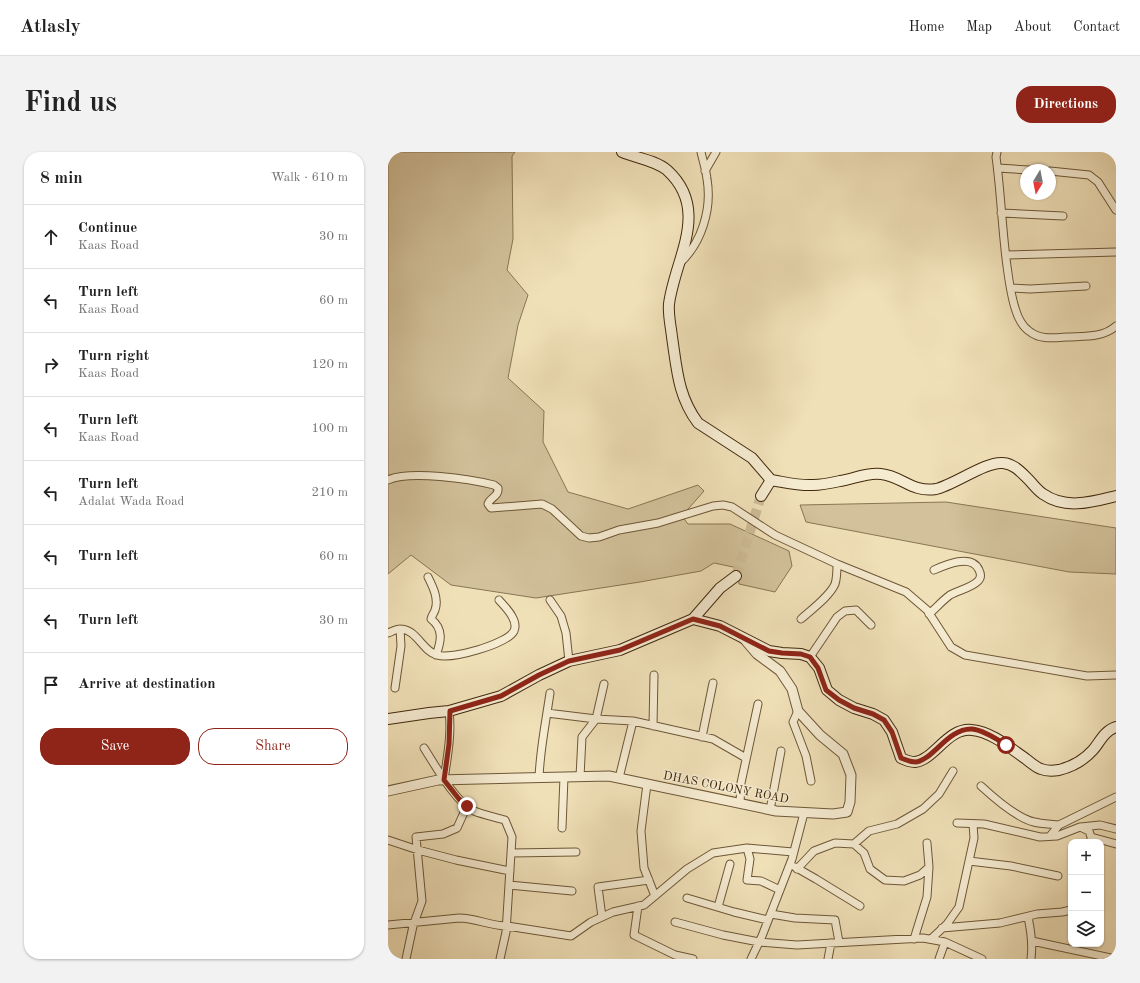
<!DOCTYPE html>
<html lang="en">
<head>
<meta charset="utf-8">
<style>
  body { margin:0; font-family:"Old Standard TT",serif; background:#f2f2f2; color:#222 }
  .controls { position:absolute; right:12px; bottom:12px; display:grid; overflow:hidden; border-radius:8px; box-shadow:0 1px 3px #0004 }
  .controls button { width:36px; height:36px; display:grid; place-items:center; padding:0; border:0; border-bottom:1px solid #e0e0e0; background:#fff; color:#222; font:20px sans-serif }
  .compass { position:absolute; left:632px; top:12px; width:36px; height:36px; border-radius:50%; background:#fff; box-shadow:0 1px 3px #0004; rotate:190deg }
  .stop { position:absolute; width:12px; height:12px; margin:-9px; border:3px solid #8f2418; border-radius:50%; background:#fff }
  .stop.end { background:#8f2418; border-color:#fff; box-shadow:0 1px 4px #0008 }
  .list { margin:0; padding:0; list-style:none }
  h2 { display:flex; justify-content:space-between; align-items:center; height:52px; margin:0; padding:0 16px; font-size:17px }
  h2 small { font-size:13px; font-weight:400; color:#767676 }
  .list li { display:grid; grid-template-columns:26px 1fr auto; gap:12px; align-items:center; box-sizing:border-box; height:64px; padding:0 16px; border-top:1px solid #e0e0e0 }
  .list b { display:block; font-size:15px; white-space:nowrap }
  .list p { margin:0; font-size:13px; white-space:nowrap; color:#767676 }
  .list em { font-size:13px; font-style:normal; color:#767676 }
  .actions { display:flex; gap:8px; padding:12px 16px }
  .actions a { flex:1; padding:9px 0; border:1px solid #8f2418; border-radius:16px; text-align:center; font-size:14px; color:#8f2418 }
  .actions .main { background:#8f2418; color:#fff }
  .icon { flex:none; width:22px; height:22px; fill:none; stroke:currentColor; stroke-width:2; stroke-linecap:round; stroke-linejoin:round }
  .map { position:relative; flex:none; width:728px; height:807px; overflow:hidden; border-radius:16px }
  header { display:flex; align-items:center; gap:24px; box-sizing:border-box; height:56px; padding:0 20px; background:#fff; border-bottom:1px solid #e0e0e0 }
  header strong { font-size:19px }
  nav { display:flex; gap:22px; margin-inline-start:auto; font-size:14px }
  .intro { display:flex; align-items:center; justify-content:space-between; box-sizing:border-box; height:96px; padding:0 24px }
  h1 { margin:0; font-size:28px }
  .button { padding:10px 18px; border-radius:16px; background:#8f2418; color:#fff; font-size:14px; font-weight:700 }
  main { display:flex; gap:24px; padding:0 24px }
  aside { flex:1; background:#fff; border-radius:16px; box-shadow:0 1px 3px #0004 }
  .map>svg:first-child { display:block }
</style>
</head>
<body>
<header>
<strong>Atlasly</strong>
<nav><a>Home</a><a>Map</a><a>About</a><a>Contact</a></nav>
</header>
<div class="intro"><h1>Find us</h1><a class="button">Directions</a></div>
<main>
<aside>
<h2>8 min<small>Walk · 610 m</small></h2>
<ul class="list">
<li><svg class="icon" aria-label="ahead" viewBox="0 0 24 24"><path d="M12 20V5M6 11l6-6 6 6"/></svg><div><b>Continue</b><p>Kaas Road</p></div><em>30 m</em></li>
<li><svg class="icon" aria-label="left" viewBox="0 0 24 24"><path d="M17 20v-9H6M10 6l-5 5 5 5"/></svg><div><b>Turn left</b><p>Kaas Road</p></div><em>60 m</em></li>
<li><svg class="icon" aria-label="right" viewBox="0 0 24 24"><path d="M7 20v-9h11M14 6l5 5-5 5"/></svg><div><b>Turn right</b><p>Kaas Road</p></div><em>120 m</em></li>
<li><svg class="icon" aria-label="left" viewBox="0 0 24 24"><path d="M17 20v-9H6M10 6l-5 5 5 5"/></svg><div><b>Turn left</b><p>Kaas Road</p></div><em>100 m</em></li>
<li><svg class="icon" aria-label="left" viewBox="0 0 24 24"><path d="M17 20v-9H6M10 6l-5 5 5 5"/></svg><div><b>Turn left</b><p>Adalat Wada Road</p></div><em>210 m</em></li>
<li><svg class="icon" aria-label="left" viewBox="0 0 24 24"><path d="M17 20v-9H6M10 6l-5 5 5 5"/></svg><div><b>Turn left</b></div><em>60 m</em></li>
<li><svg class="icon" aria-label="left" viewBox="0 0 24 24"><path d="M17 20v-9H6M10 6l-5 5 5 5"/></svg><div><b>Turn left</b></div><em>30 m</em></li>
<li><svg class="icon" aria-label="arrive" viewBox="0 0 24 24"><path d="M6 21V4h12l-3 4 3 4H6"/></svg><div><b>Arrive at destination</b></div></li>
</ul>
<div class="actions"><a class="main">Save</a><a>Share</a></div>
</aside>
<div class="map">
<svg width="728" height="807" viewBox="0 0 728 807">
  <rect width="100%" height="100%" fill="#f0e0b8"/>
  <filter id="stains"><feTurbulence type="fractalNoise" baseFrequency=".005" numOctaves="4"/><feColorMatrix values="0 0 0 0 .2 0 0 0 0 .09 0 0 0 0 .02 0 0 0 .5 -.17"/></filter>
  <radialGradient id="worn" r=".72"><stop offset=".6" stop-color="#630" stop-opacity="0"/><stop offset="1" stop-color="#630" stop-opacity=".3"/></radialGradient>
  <path fill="#d2c19b" stroke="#8a7554" d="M0,0H127L124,4L125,87L119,118L140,143L130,173L120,226L156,259L155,290L180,340L240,357L310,333L316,339L294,364L300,372H342L401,399L404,414L387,440L351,432L350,416L326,411L313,419L252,430L148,446L63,433L23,403L0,422Z
    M558,350L728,376V422L681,420L418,370L412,353Z"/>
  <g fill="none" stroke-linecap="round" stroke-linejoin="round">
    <path stroke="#cdbb96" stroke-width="10" stroke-dasharray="10 5" stroke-linecap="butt" d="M348,424L373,344"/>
    <g stroke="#6d5737" stroke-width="9">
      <path id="minor" d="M609,0L608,5C613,41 614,78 619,114C621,129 623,145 628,159C630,166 635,175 641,179C652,188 665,186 679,185C695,184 715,186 728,174
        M610,16L641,18
        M317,19L328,0
        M662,19L701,23L710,30L728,58
        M613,61L675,64
        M618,103L728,100
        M291,112C314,91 324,57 319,27C318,18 315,9 313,0
        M623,136L642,137L698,134
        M0,328C22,318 82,327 106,333L110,336C111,345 102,345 100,352L103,356L154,352L164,357L193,384L201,386L211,385L231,378L270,371L325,354L335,353L344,355L387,383L449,412L518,440L539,458L563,495L577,503L699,524L728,523
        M40,425C45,435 51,447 47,458C46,461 44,463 43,467C56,477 53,490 48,503
        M162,448L173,464L178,481L181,509
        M541,462C548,456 555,448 562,443C571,438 583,436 590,429C593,426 593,422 591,418C584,401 557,413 546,418
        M413,467C423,458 442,444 447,432C449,426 449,419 449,412
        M0,481C3,480 8,477 12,477C29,477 34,499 49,503C63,508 119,492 126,479C131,468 117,455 111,448
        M422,505L449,465L457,459L468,458L483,473
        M7,536L13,494L12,477
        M410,559L405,570L418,604L423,629
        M159,561L208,567L245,569
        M265,574L266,523
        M314,585L325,531
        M36,596C47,613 68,651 86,659C96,663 107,665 117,668L124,685L118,780L112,807
        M192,625L194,585L208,567L216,532
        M151,626C152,597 158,569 162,541
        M231,626L245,569L325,587L358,606
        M56,628C59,606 64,582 61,559
        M259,632L253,679L256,716L267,744
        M593,634C606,646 629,666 646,670C654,672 663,672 671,673
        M352,651L353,631L370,552
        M382,658L393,599
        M569,671L596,672L652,685L669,684L692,675L701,679L703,685
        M693,675L712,673L728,677
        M174,676L176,625
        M662,684L671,673L728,645
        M0,688L30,698L68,708L122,719
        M703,690V685L728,692
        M466,692L481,679L509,672L535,657L551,642L565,619
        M359,696L362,707L359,728L373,729L392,738
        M123,701L188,700
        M581,709L623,714L670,724
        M407,715L428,727L472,754
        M409,717L426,699L447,691L466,692L476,701L482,717L497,728L516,729L532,723L541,715L539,691
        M121,733L184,739
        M299,746L346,760L380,768
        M250,754L246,783L287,803L305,807
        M330,755L342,712
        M383,762L407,766L447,768L451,790
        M214,765L210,735L261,728
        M640,765C643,779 645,792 643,807
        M287,770L335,783L371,790L409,793L535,786L557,790L594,807
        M0,773L71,766C88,766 102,774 119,774L183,784L203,770L225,760L256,753L299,717L325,701L359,696L405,700
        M554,776L612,771L649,762L674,760L683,758
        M526,787L539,745L541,715
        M543,787L559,772L571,755L586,686L585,672
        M644,789L728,807
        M18,807L25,774L34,749L28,685L55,682L69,676L79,654
        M363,807L374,784L404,707L416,661
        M440,807L443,791
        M551,807L557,790"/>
    </g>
    <g stroke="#6d5737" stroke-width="11">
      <path id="tertiary" d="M0,639L50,628L221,624L388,659L445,662L459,660L462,650L463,623L455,602L432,583L410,559L404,537L392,519L369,502L357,488"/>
    </g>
    <g stroke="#41290c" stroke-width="12">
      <path id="secondary" d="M234,0C248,6 267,8 279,18C323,58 287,106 281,152C280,163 283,175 284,185C289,218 290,244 310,271L364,306L383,328C396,330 411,334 425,333C434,333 443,331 452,329C465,327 480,320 493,322C514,324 524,341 548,337C566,333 598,309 615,311C626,312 633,320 640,327C645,332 649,338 655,342C678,358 704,350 728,344
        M373,344L383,328
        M305,467L332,474L381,499L394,501L413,502L422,505L431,516L439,538L451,548L466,556L485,562L496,568L504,580L513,606C517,608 522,610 527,610C546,608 560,575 584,578C604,580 622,596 638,607C642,610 647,615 653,617C658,619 665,619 671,618C683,615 696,608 705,598C712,590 716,579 728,575
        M0,567L41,561L61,559L113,544L151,523L181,509L232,498L305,467L332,436L348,424"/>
    </g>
    <use href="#minor" stroke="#f5ebd1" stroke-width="7"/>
    <use href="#tertiary" stroke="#f5ebd1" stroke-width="9"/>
    <use href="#secondary" stroke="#f5ebd1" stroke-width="10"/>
  </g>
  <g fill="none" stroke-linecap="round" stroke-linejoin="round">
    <path stroke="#8f2418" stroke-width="5" d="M79,654L71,647L56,628L61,592L62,559L113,544L151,523L181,509L232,498L305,467L332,474L381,499L394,501L413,502L422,505L430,516L438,538L451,548L466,556L485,562L496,568L504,580L513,606C518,608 522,610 528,610C545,608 560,576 584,577C595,578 609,587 618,593"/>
  </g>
  <g text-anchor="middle" stroke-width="3" stroke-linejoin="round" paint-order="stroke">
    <g font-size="12" fill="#41290c" stroke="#f5ebd1">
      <text transform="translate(338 635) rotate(11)" y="4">DHAS COLONY ROAD</text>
    </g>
  </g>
  <rect width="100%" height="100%" filter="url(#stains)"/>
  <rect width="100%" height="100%" fill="url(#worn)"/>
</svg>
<div class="controls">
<button>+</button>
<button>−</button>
<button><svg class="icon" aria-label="layers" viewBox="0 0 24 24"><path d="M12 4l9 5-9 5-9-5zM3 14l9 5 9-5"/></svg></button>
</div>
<svg class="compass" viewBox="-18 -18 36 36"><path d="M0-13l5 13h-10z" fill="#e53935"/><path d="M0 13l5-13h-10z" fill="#767676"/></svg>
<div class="stop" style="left:618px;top:593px"></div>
<div class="stop end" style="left:79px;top:654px"></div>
</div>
</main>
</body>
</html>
